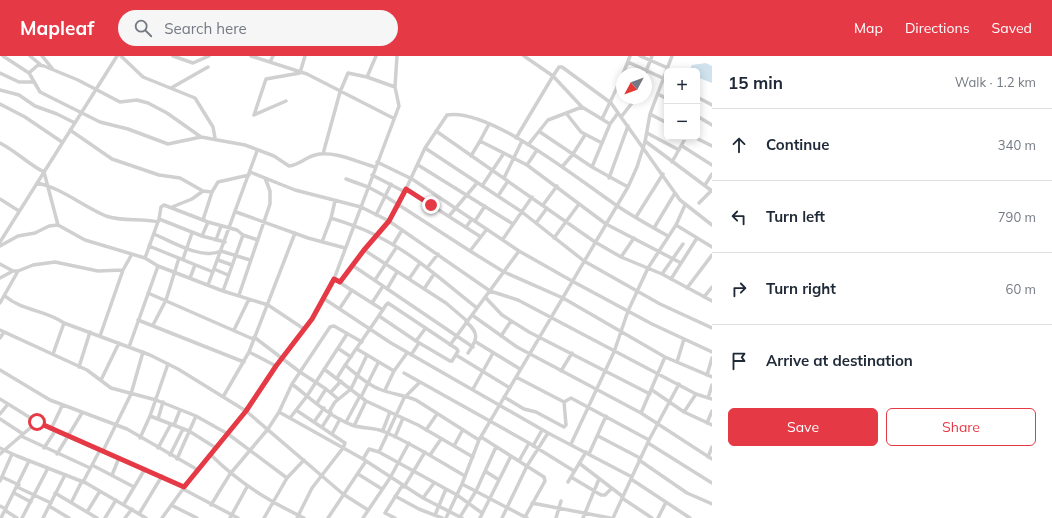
<!DOCTYPE html>
<html lang="en">
<head>
<meta charset="utf-8">
<style>
  body { margin:0; font-family:Mulish,sans-serif; background:#f6f6f7; color:#1f2937 }
  .controls { position:absolute; right:12px; top:12px; display:grid; overflow:hidden; border-radius:6px; box-shadow:0 2px 10px #0003 }
  .controls button { width:36px; height:36px; display:grid; place-items:center; padding:0; border:0; border-bottom:1px solid #e0e1e3; background:#fff; color:#1f2937; font:20px sans-serif }
  .compass { position:absolute; left:616px; top:12px; width:36px; height:36px; border-radius:50%; background:#fff; box-shadow:0 2px 10px #0003; rotate:229deg }
  .stop { position:absolute; width:12px; height:12px; margin:-9px; border:3px solid #e63946; border-radius:50%; background:#fff }
  .stop.end { background:#e63946; border-color:#fff; box-shadow:0 1px 4px #0008 }
  .list { margin:0; padding:0; list-style:none }
  h2 { display:flex; justify-content:space-between; align-items:center; height:52px; margin:0; padding:0 16px; font-size:17px }
  h2 small { font-size:13px; font-weight:400; color:#747a83 }
  .list li { display:grid; grid-template-columns:26px 1fr auto; gap:12px; align-items:center; box-sizing:border-box; height:72px; padding:0 16px; border-top:1px solid #e0e1e3 }
  .list b { display:block; font-size:15px; white-space:nowrap }
  .list em { font-size:13px; font-style:normal; color:#747a83 }
  .actions { display:flex; gap:8px; padding:12px 16px }
  .actions a { flex:1; padding:9px 0; border:1px solid #e63946; border-radius:6px; text-align:center; font-size:14px; color:#e63946 }
  .actions .main { background:#e63946; color:#fff }
  .icon { flex:none; width:22px; height:22px; fill:none; stroke:currentColor; stroke-width:2; stroke-linecap:round; stroke-linejoin:round }
  .map { position:relative; flex:none; width:712px; height:462px; overflow:hidden }
  header { display:flex; align-items:center; gap:24px; box-sizing:border-box; height:56px; padding:0 20px; background:#e63946; color:#fff }
  header strong { font-size:19px }
  nav { display:flex; gap:22px; margin-inline-start:auto; font-size:14px }
  .search { width:280px; height:36px; background:#f6f6f7; display:flex; align-items:center; gap:10px; box-sizing:border-box; padding:0 14px; border-radius:22px; color:#747a83; font-size:15px }
  main { display:flex }
  aside { flex:1; background:#fff }
  .map>svg:first-child { display:block }
</style>
</head>
<body>
<header>
<strong>Mapleaf</strong>
<div class="search"><svg class="icon" aria-label="search" viewBox="0 0 24 24"><circle cx="10" cy="10" r="6"/><path d="M15 15l6 6"/></svg>Search here</div>
<nav><a>Map</a><a>Directions</a><a>Saved</a></nav>
</header>
<main>
<div class="map">
<svg width="712" height="462" viewBox="0 0 712 462">
  <rect width="100%" height="100%" fill="#fff"/>
  <path fill="#cfe2ee" d="M706,7L712,10V27L697,21V15H689L692,9Z"/>
  <g fill="none" stroke-linecap="round" stroke-linejoin="round">
    <path stroke="#d0d0d0" stroke-width="3.5" d="M3,0L29,17L40,36L100,66L128,73L168,88L201,81
      M30,0L41,9
      M42,0L52,12
      M121,0L143,21L195,42L213,71L215,82
      M173,0L193,7L209,0
      M251,0L307,18L393,62
      M524,0L553,20L582,51L610,68
      M640,0L668,12
      M270,6L273,0
      M628,6L667,24
      M0,17L19,26H34
      M29,17L38,9L44,10L78,24L120,46L137,44L148,47L167,57L201,81L245,89L274,100L289,110C299,109 306,101 315,99C333,94 357,106 375,111
      M623,18L630,0
      M645,18L652,0
      M367,21L376,0
      M171,32L208,11
      M0,34L19,39L35,50L57,58L75,67
      M658,38L667,43
      M697,41L712,49
      M0,48L25,61L62,86
      M566,57L581,76L602,87
      M650,58L667,67
      M254,59L266,23L300,17L305,0
      M254,59L286,45
      M697,60L712,69
      M621,61L636,42
      M602,63L622,21
      M70,74L112,103L159,119L180,122L203,135
      M436,75L595,186L621,201L662,218L712,245
      M540,76L592,111L628,131
      M647,77L679,94
      M694,81L712,90
      M516,82L553,20L559,11H562L611,47L680,144L712,169
      M480,85L489,68
      M645,85L712,135
      M645,86L650,58L672,0
      M0,87C16,95 28,108 44,116L58,169
      M528,89L548,64L582,51
      M682,90L712,109
      M425,92L522,156L584,205L660,248L712,272
      M323,98L340,36L348,17L367,21L395,31
      M471,100L480,85L527,109L606,168L681,207
      M377,106L412,123L519,195L572,225L652,268L712,296
      M672,106L686,81
      M418,109L513,168
      M527,109L537,94
      M562,111L573,98L585,79
      M592,111L610,68L618,57
      M250,116L295,134L361,151L389,165L490,235L518,244L696,338L712,343
      M372,119L405,136
      M504,122L522,85
      M609,122L628,70
      M346,123L368,131L385,140L470,195L504,216L563,242L665,301L712,321
      M37,127C62,132 82,150 106,160C123,166 140,162 158,166
      M705,129L712,118
      M482,130L504,97
      M406,133L481,181
      M498,140L508,125
      M0,143L19,155
      M699,147L712,134
      M543,149L557,130
      M172,151L192,143L203,135L212,136
      M236,156L308,182L345,192
      M376,159L391,128
      M449,160L477,127
      M636,161L663,118
      M331,162L335,145
      M159,163L202,180L225,186
      M203,164L212,136L218,126L249,119
      M475,165L485,150
      M536,167L547,152
      M676,169L712,191
      M466,171L472,163
      M654,172L675,137
      M154,178C173,186 201,204 221,195L250,204
      M202,180L208,166
      M554,182L579,148
      M503,183L532,141
      M216,184L221,170
      M0,186L117,0
      M322,186L331,162C346,167 363,172 377,180C414,198 445,227 477,252
      M393,189L402,174
      M0,190L18,180L35,177L49,170L58,169L85,184L145,202L158,210L223,235L268,249L304,273
      M149,190L213,216
      M364,194L446,247L467,265
      M470,195L487,173
      M621,201L634,182
      M145,202L159,163L161,151L164,149L208,166L237,174L243,179L258,184
      M183,203L192,177
      M218,204L232,209
      M0,208L13,215
      M352,209L473,291
      M427,212L438,198
      M214,213L228,219
      M662,218L683,188
      M0,222L13,215H18L33,209L55,206L98,215L123,214
      M190,222L195,209
      M334,223L383,254
      M409,223L420,207
      M671,223L697,182
      M375,224L396,192
      M340,226L364,194L389,165L399,148L425,92L447,59C489,51 579,124 616,149C632,160 650,170 668,180
      M208,229L257,95
      M687,232L712,199
      M387,233L397,216
      M424,233L434,218
      M223,235L243,179
      M148,237L253,283
      M239,239L270,148V135L265,122
      M5,240C22,255 46,254 64,267L150,299L178,313L246,355L343,438L368,454
      M485,241L502,259L529,276L650,338
      M704,241L712,231
      M323,242L391,287L548,377L632,421
      M0,247L18,215
      M372,247L383,230
      M340,252L352,234
      M472,259L517,291L641,357L712,403
      M138,264L244,306
      M466,266C480,277 477,284 468,297
      M153,269L166,244L179,202
      M0,274L87,314L111,332L156,344L196,360L228,378L287,422
      M234,274L249,243
      M100,280L123,214L132,198
      M501,280L511,265
      M254,281L300,316L326,333L338,343
      M0,282L4,276
      M416,285L425,273
      M476,286L520,313
      M450,289L519,195
      M129,291L158,210
      M339,293L351,301
      M357,293L394,315L407,297
      M249,296L295,177
      M53,298L64,267
      M411,299L419,287
      M456,299L510,332
      M677,306L684,283
      M345,309C356,318 366,328 379,333C391,338 404,339 416,344L479,384
      M79,311L90,276
      M324,313L366,345L418,369L473,401
      M0,314L50,344L127,373L198,414
      M561,315L572,297
      M404,317L529,387
      M707,319L712,302
      M516,321L564,346
      M337,322C352,297 370,274 386,249L388,247L457,293L458,295L452,305H450L416,285L379,260
      M101,324L119,287
      M292,328C310,342 330,361 352,369C363,373 375,371 385,376C413,388 439,405 465,420
      M473,333L493,297
      M385,334L394,315
      M652,334L684,356L712,369
      M331,336L341,325
      M223,341L249,296L276,310
      M361,341L378,307
      M504,341L524,353L536,356L564,371L566,369L564,346
      M708,342L712,329
      M0,343L37,366L55,375L184,431
      M564,346L571,342L649,384
      M317,347L326,333
      M296,354L345,387L343,392L312,432L297,462
      M279,356L363,403L423,442L462,462
      M329,356L335,346L351,333L367,299
      M684,356L696,338
      M641,357L665,301
      M0,358L8,348
      M150,360L189,375L216,392
      M290,362L307,340L347,278
      M0,363L23,378
      M158,363L163,346
      M314,366L324,352
      M346,366L360,340
      M707,367L712,355
      M174,369L180,354
      M354,370L366,345
      M322,371L331,357
      M51,373L62,350
      M383,374L390,356
      M426,374L437,358
      M332,378L340,363
      M21,380L90,412
      M598,380L640,402
      M395,381L403,362
      M481,381L544,421L545,425L525,461
      M140,382L150,360L168,308
      M648,387L712,427
      M571,388L614,296L628,255L648,212L676,169L685,149
      M454,390L462,375
      M533,390L542,374
      M0,392L17,400L86,427L146,462
      M44,392L55,375
      M158,392L171,368
      M103,395L131,338L143,296
      M379,396L404,342L420,326
      M0,398L37,366
      M57,398L82,357
      M589,398L606,360
      M170,399L183,373
      M211,399C239,427 269,445 304,462
      M430,399L441,383
      M708,401L712,391
      M177,403L196,360
      M363,403L369,393L379,396L457,439L482,457
      M639,404L687,437L712,448
      M519,405L529,387L574,415
      M579,407L622,440
      M92,409L134,431
      M485,415L499,424
      M358,418L382,433
      M112,419L119,402
      M2,421L19,429
      M571,421L601,439H605L612,432
      M631,423L690,462
      M0,425L12,398
      M83,426L100,394
      M568,426L586,396
      M462,428L527,462
      M17,431L51,447
      M404,431L425,396
      M183,433L238,462
      M14,437L31,446
      M55,437L97,462
      M395,440L419,453L442,462
      M423,442L434,427
      M622,442L652,462
      M72,445L82,425
      M532,447L610,462
      M124,448L145,413
      M171,449L197,462
      M211,449L230,418L268,373L279,356L292,328L330,271L334,270L362,286
      M0,450L6,453
      M49,450L69,462
      M6,455L17,462
      M87,456L100,435
      M139,458L162,420
      M435,459L446,433
      M460,461L476,435L496,391
      M1,462L29,405
      M22,462L48,412
      M43,462L65,419
      M105,462L116,444
      M125,462L132,453
      M162,462L183,433L246,355L276,310L312,263L334,223L399,50L395,31L397,0
      M230,462L247,431
      M264,462L287,422L304,404
      M328,462L366,405
      M363,462L390,422L409,387
      M395,462L385,457L402,430
      M446,462L462,428L479,384L628,131L637,111L643,92
      M480,462L511,400
      M502,462L527,410L548,377
      M556,462L561,445
      M583,462L599,423
      M613,462L649,384L679,328
      M658,462L666,446"/>
    <path stroke="#d0d0d0" stroke-width="3.5" d="M643,92L645,86"/>
  </g>
  <g fill="none" stroke-linecap="round" stroke-linejoin="round">
    <path stroke="#e63946" stroke-width="5" d="M37,366L184,431L246,355L276,310L312,263L334,223L340,226L364,194L389,165L406,133L431,149"/>
  </g>
</svg>
<div class="controls">
<button>+</button>
<button>−</button>
</div>
<svg class="compass" viewBox="-18 -18 36 36"><path d="M0-13l5 13h-10z" fill="#e53935"/><path d="M0 13l5-13h-10z" fill="#747a83"/></svg>
<div class="stop" style="left:37px;top:366px"></div>
<div class="stop end" style="left:431px;top:149px"></div>
</div>
<aside>
<h2>15 min<small>Walk · 1.2 km</small></h2>
<ul class="list">
<li><svg class="icon" aria-label="ahead" viewBox="0 0 24 24"><path d="M12 20V5M6 11l6-6 6 6"/></svg><div><b>Continue</b></div><em>340 m</em></li>
<li><svg class="icon" aria-label="left" viewBox="0 0 24 24"><path d="M17 20v-9H6M10 6l-5 5 5 5"/></svg><div><b>Turn left</b></div><em>790 m</em></li>
<li><svg class="icon" aria-label="right" viewBox="0 0 24 24"><path d="M7 20v-9h11M14 6l5 5-5 5"/></svg><div><b>Turn right</b></div><em>60 m</em></li>
<li><svg class="icon" aria-label="arrive" viewBox="0 0 24 24"><path d="M6 21V4h12l-3 4 3 4H6"/></svg><div><b>Arrive at destination</b></div></li>
</ul>
<div class="actions"><a class="main">Save</a><a>Share</a></div>
</aside>
</main>
</body>
</html>
